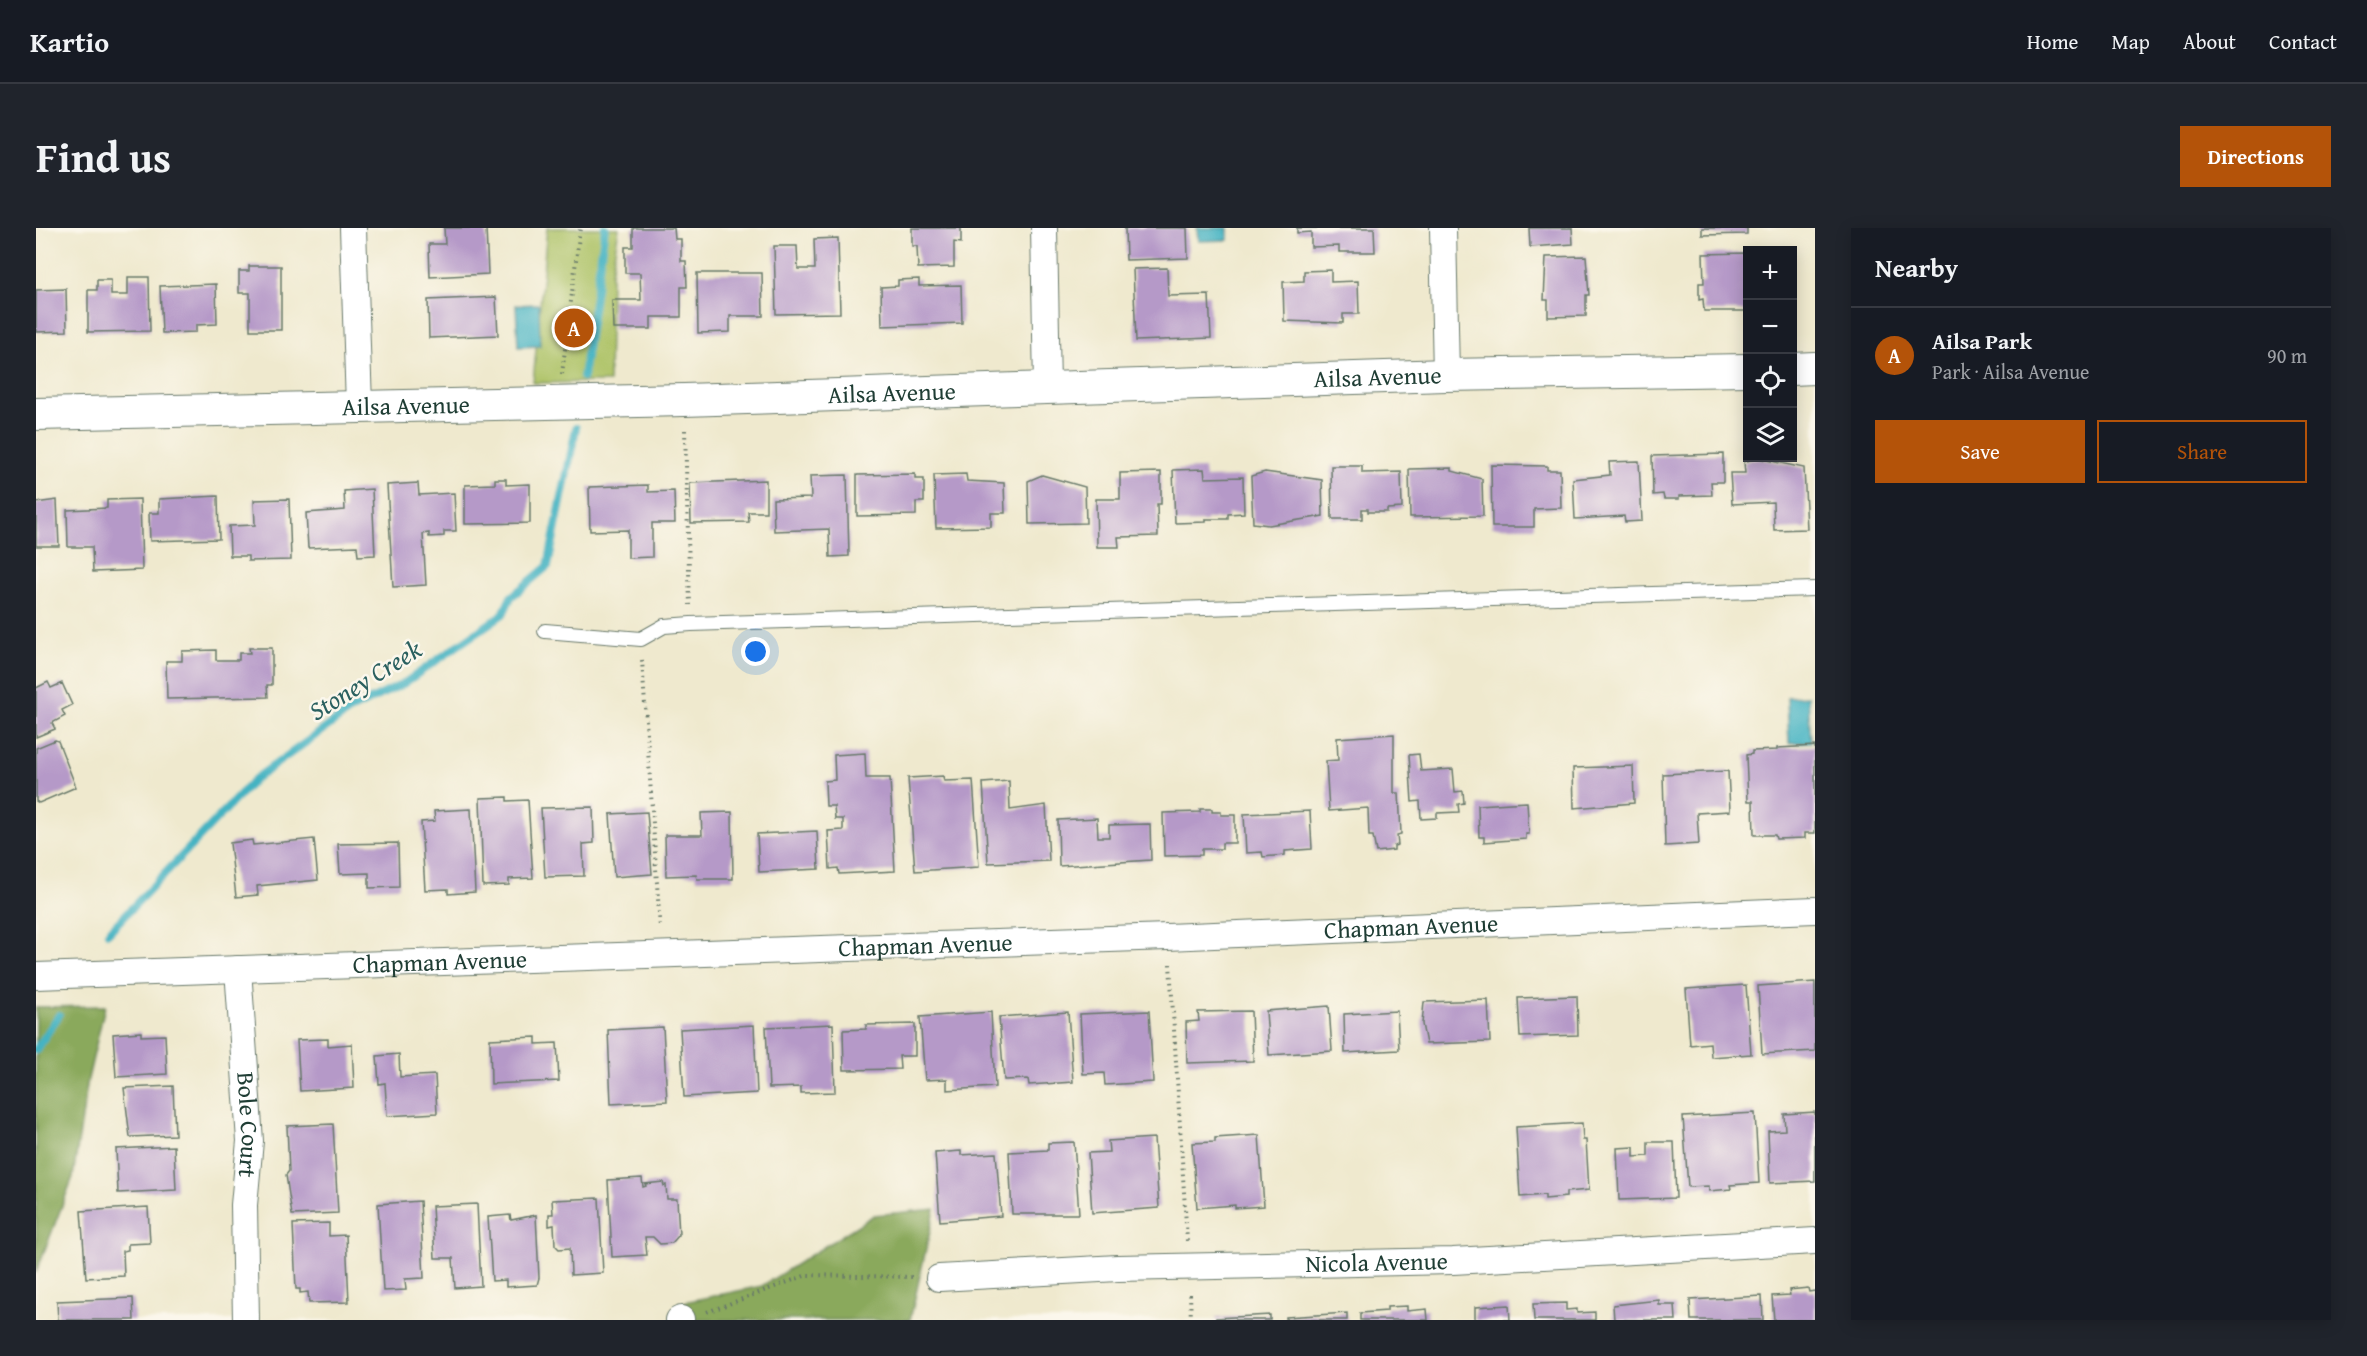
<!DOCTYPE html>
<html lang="en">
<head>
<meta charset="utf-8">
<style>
  body { margin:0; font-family:"Gentium Book Plus",serif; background:#20242c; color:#f1f3f6 }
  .controls { position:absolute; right:18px; top:18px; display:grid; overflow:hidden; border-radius:0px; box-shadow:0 3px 15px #0003 }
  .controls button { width:54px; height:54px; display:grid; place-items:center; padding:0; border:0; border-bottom:2px solid #363941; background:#171b24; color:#f1f3f6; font:30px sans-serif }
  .you { position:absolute; left:720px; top:424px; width:21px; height:21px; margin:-15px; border:4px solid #fff; border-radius:50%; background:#1a73e8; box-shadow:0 0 0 9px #1a73e833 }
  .badge { display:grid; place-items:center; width:39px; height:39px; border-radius:50%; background:#b45309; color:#fff; font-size:20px; font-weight:700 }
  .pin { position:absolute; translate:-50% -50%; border:3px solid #fff; box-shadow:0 2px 6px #0006 }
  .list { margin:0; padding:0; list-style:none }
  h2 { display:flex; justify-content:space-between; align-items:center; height:78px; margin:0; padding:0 24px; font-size:26px }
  h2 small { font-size:20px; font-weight:400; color:#9ea1a6 }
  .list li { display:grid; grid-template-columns:39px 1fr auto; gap:18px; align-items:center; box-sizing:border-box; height:96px; padding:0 24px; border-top:2px solid #363941 }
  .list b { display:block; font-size:22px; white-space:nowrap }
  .list p { margin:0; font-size:20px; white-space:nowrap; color:#9ea1a6 }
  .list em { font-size:20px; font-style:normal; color:#9ea1a6 }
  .actions { display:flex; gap:12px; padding:18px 24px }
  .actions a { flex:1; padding:14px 0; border:2px solid #b45309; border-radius:0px; text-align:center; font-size:21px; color:#b45309 }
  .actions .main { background:#b45309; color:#fff }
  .icon { flex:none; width:33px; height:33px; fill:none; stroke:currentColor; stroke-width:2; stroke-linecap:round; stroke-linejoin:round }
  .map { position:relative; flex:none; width:1779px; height:1092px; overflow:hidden; border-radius:0px }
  header { display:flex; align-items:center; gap:36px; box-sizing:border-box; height:84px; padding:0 30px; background:#171b24; border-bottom:2px solid #363941 }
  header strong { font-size:28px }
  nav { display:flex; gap:33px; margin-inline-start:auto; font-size:21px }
  .intro { display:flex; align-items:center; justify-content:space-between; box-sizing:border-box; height:144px; padding:0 36px }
  h1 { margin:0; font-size:42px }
  .button { padding:15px 27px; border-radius:0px; background:#b45309; color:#fff; font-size:21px; font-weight:700 }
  main { display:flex; gap:36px; padding:0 36px }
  aside { flex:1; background:#171b24; border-radius:0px; box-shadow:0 3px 15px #0003 }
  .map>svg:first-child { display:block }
</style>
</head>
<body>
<header>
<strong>Kartio</strong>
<nav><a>Home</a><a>Map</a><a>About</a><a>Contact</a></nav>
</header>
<div class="intro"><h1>Find us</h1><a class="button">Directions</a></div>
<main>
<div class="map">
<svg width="1779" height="1092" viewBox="0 0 1779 1092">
  <rect width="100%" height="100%" fill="#fbf7ec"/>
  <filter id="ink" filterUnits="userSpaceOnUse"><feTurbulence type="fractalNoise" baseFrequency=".0167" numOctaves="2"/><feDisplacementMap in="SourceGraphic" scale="12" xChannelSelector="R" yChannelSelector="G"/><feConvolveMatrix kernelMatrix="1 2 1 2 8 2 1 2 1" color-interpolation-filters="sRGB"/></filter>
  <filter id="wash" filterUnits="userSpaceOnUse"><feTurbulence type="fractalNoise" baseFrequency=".008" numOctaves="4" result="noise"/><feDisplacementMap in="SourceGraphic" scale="24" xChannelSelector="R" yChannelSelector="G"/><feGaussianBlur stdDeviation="1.35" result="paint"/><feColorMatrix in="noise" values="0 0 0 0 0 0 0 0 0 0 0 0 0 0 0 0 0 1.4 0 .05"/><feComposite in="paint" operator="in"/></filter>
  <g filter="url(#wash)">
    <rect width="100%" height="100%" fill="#efe9ce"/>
    <path fill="#aec368" stroke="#66804e" stroke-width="1.5" d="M511,0H583L575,45L573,154L497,155Z"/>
    <path fill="#8aa95c" stroke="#547348" stroke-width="1.5" d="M69,778L52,851L37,949L0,1045V779Z
      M899,981L874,1092H649L648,1074L726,1058L838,987Z"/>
    <path fill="#45b3c2" stroke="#32787b" stroke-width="1.5" d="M1161,0H1192V12L1162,13Z
      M503,76L504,118L482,119L480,77Z
      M1772,468L1775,514L1753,515L1751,469Z"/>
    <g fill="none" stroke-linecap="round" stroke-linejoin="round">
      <path stroke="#45b3c2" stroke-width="8" d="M547,149L569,0
        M72,705L219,551L316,481L367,456L467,386L475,369L512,338L540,200
        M0,822L23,787"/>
    </g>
    <g id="blocks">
      <path fill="#b599c8" d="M408,0H450L452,46L394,49L393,16H409Z
        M597,0H638L639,11H645V33H650L651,59H645V89H615V101H577L576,72H605L604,45H589V19H597Z
        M876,0H925V15L918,14V39L882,40L881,18H876Z
        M1089,0H1151L1152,30L1090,32Z
        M1261,0H1338L1339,24H1303V18L1275,19V4L1261,5Z
        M1493,0H1536L1537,16L1494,19Z
        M1666,0H1711V6L1666,7Z
        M802,10L804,85L740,86L738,18H761L762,41H779L778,11Z
        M1710,25L1712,83H1668L1667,71L1663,72V55H1668L1667,26Z
        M1550,28L1553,67H1550V88L1512,89V72H1508L1510,29Z
        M213,38H245V102H214V65H203V43H213Z
        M1131,40L1132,68L1173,67L1175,110L1100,113L1097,41Z
        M1295,42V54L1322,53L1323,86H1307V95L1248,93L1247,54L1268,53V43Z
        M661,45H726L727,88H694V104L662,105Z
        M92,49H113L114,103L52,104V62H61V52H75V67H92Z
        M883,51V58L925,57L926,95L846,98L845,59L862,58V52Z
        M180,56L181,96L160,97V104L126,105L124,58Z
        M30,61L31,103L0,104V62Z
        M460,69L462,107L393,110L392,72Z
        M1687,226V254H1675L1676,267L1643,268V271H1628L1627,266L1617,267L1616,228Z
        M1721,230L1768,240L1771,301L1738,302L1737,274L1696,276L1694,245H1709L1708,234Z
        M1603,233L1606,293L1589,294L1588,288L1539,291L1537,251L1574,247L1573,234Z
        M1455,237L1511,238V242H1524L1525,280L1498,281V299H1456Z
        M1295,238H1326V245L1365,244L1366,280L1351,281V284H1332V281H1326V291H1296Z
        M1416,240V243L1446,251L1447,288L1374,289L1373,241Z
        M1168,241L1169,250L1207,249L1208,285L1192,286V291H1170V294L1139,295L1137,242Z
        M1125,244V276H1121L1122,308L1082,309L1083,319H1061L1060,271H1084V245Z
        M1229,244L1286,252L1287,288L1233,297L1217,295L1215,248Z
        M879,246V251H888V274H880V287L821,288V247Z
        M930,246L931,253L968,255L969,285H955V299L900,300L898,247Z
        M811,247L813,328L794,329L793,301L738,303L737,271L775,270L774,248Z
        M1006,247L1049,259L1050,295L993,296L992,253Z
        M459,251H470V257L494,256V295L429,296V257L459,256Z
        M730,252V284H712L713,294L655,295L654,255Z
        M382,255L383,267L418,265L420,303H408V308L393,309V305L387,306L390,357L357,359L351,257Z
        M612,257V264L638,263L639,295H616V329L592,330V302L554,303L553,259Z
        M336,261L339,327L322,328L321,318L272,320L270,285L309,282L308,263Z
        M182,268L183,311L114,313L113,285H123V271Z
        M104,271L106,342L57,344L56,319H32L31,282L71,280V272Z
        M253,271L255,332L212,333V328H194L193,298L219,297L218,272Z
        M21,272L23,318H0V275Z
        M213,420H236V457H231L232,469L131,471L130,433H146V423L180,422V432H203V425H214Z
        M12,454L15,460L26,455L36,477L26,482L29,488L16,495L19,501L0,509V460Z
        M1358,506V565H1363L1365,606L1361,607L1362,617L1358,618V622L1340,624L1337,608H1333L1332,580L1293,583L1290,533L1302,532L1301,510Z
        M19,512L22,513L40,559L3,575L0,573V520Z
        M1779,518V605H1769V610L1740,611L1739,607H1718L1717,573H1712L1710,527L1716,526V523L1741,522V520Z
        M829,525L830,550H854L859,643L803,646L802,640L794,641L792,603L807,602V591H799L798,578H790L789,553L799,552L798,527Z
        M1383,526L1385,543L1417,541L1419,564L1427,563L1428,575L1422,576L1423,584L1401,585V590L1385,591L1384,573L1376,574L1373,527Z
        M1597,538L1598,575L1538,580L1537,540Z
        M1692,543L1694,583L1661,585L1663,616L1629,618L1627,546Z
        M907,548L908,553L937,552L943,639L879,643L872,550Z
        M973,553L974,582L1010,577L1013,633L952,635L947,555Z
        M471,569V573L492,572L497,650L473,651V657L447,658L444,570Z
        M1491,574L1493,606H1490V611L1448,614V609H1443L1442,577Z
        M557,579L558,615L547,616L548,648L509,649L505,580Z
        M435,581L439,664L412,666V661L389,662L385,594L399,593L398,583Z
        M1164,581H1176V584H1185V587H1199V615H1186V621H1166V627L1128,628L1127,585L1164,584Z
        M1274,583L1276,621L1249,623V627L1227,629L1226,624L1210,625L1208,586Z
        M611,584L616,646L578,649L574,586Z
        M696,584L697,651H661L660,647L630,648L629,607H666L665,585Z
        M1061,590L1062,609H1073V597L1114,596L1115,632L1023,638L1022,592Z
        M781,603L783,641L723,644L721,606Z
        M278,611L282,652L221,658L222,667L200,669L194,615L216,612L217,617Z
        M362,615L363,659L333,660V645L304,646L302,616Z
        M1779,754V823L1726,826L1722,758Z
        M1710,757L1715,826L1675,829L1674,815L1654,817L1650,761Z
        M1541,768L1542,807L1484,809L1482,770Z
        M1452,772L1454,814L1390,816L1386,796L1388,774Z
        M1293,778L1296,823L1233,827L1230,783Z
        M1113,783L1117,854L1069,857L1068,845L1047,846L1044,786Z
        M1215,783L1217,833L1151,835L1150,794L1163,793L1162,784Z
        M1361,783L1363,822L1309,825L1308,786Z
        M955,784L959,859L911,862V851L889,852L884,789Z
        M1032,784L1037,854L993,857L992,851L968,852L963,789Z
        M797,796L799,864L765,865V859L733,860L730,799Z
        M879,796V828H863L864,841L808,842L807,802L830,801V797Z
        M718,797L721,865L648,869L644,801Z
        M627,799L631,873L575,876L572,802Z
        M105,804V808L129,807L131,846L80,849L77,806Z
        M500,809V816L521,815L523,853L455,856L454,811Z
        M292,811V818L316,816L318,860L264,863L261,812Z
        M363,826L364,849L399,847L401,885L351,888L349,855L343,856L341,828Z
        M137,858L139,907L94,909L88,860Z
        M1779,884V953L1734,955L1732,903L1749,902L1748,886Z
        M1719,885L1723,955L1694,957L1695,961L1673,963V958L1652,959L1647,889Z
        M1546,895L1547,912H1550L1553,962L1530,964V969L1509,971V967L1484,969L1480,899Z
        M297,896L302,985L256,987L250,947L253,943L251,898Z
        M1223,907L1228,978L1199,980V977L1161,980L1156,915L1179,914V910Z
        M1118,910L1123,980L1056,985L1052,925L1073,924L1072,913Z
        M1038,914L1043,986H976L973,924L1012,922V915Z
        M1612,914H1638L1640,970L1583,972L1581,920L1598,919V929L1612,928Z
        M138,918L140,962L82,965L80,921Z
        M925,923V927L960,925L965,988L904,993L899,925Z
        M606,950L607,959L610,958L609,956L627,954L628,958L630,957L631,971H641L643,1007L636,1015L624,1016L617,1009H609L611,1027L576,1029L572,952Z
        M563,970L567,1045L535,1047L534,1020L523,1021L519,1017L518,997L513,998V986H517L516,972Z
        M384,973L388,1050L369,1051L370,1062L347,1063L342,976Z
        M441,976L445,1058L419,1060L417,1030H399L396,978Z
        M112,979L114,1015L92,1016V1022L87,1023L88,1048L50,1050L45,983Z
        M474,987L475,992L500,987L503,1050L501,1057L470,1059V1052L456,1053L452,989Z
        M293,995V1008L310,1007L313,1074L273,1075L272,1064L264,1065V1061H260L257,996Z
        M1772,1060L1773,1064L1779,1063V1092H1738L1736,1068L1754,1067L1753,1062Z
        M1726,1068L1727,1092H1655L1654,1072Z
        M97,1070L98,1092H22L21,1073Z
        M1623,1072V1077H1639L1640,1092H1578L1577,1077Z
        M1530,1075V1082L1541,1081V1085L1559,1084V1092H1498L1497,1076Z
        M1473,1077L1474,1092H1439V1079Z
        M1371,1078V1083L1391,1081L1392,1092H1324V1085L1351,1083V1079Z
        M1311,1085V1092H1250V1089Z
        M1234,1087V1092H1180V1090Z"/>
    </g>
  </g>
  <g filter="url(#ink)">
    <use href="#blocks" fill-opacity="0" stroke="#68796a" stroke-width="1.5"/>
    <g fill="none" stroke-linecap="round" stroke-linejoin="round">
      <g stroke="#68796a" stroke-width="16">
        <path id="service" d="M509,403L605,411L628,398L655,396L1779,361"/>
      </g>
      <g stroke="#68796a" stroke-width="28">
        <g id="minor">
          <path d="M317,0L323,177"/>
          <path d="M1008,0L1011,159"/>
          <path d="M1407,0L1410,147"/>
          <path id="s1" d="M202,741L214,913L208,977L210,1092"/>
          <path id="s2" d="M0,748L1131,709L1779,682"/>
          <path id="s3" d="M903,1050L1082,1040L1417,1033L1779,1013"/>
          <path d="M643,1092L645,1091"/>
        </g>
      </g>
      <g stroke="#68796a" stroke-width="34">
        <g id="tertiary">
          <path d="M1756,141L1779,140"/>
          <path id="s4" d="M0,186L648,172L1410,147L1712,142"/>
        </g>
      </g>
      <path stroke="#68796a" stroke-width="4" stroke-dasharray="1.5 4.5" stroke-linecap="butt" d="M526,146L544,0
        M649,202L654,377
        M606,432L624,700
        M1134,736L1151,1013
        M1154,1066L1155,1092
        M671,1084L771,1047L879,1049"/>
      <use href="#service" stroke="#fff" stroke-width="14"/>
      <use href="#minor" stroke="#fff" stroke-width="26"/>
      <use href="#tertiary" stroke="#fff" stroke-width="32"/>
    </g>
  </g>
  <g text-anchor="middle" stroke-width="5" stroke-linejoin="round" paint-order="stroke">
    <g font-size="24" fill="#1f3d34" stroke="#fbf7ec">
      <text dy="8" stroke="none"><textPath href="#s4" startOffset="1342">Ailsa Avenue</textPath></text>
      <text dy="8" stroke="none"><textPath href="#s4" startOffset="856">Ailsa Avenue</textPath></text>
      <text dy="8" stroke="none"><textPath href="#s4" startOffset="370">Ailsa Avenue</textPath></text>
      <text dy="8" stroke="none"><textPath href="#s2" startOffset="1376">Chapman Avenue</textPath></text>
      <text dy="8" stroke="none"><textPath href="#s2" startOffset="890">Chapman Avenue</textPath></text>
      <text dy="8" stroke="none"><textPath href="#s2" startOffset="404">Chapman Avenue</textPath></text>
      <text dy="8" stroke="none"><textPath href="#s1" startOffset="156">Bole Court</textPath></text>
      <text dy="8" stroke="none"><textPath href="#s3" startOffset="438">Nicola Avenue</textPath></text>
    </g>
    <g font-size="26" font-style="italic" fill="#2a605f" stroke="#fbf7ec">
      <text transform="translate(329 452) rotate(-32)" y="9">Stoney Creek</text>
    </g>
  </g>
</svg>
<div class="controls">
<button>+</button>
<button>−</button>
<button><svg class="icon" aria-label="locate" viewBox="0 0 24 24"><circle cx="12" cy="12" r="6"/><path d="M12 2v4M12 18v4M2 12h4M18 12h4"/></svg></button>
<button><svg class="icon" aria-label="layers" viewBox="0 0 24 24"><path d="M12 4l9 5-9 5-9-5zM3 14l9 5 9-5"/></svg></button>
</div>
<div class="you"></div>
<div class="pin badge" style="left:538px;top:100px">A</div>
</div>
<aside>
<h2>Nearby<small></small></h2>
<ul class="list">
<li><span class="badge">A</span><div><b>Ailsa Park</b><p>Park · Ailsa Avenue</p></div><em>90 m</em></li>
</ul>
<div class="actions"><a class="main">Save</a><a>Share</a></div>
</aside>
</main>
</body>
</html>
